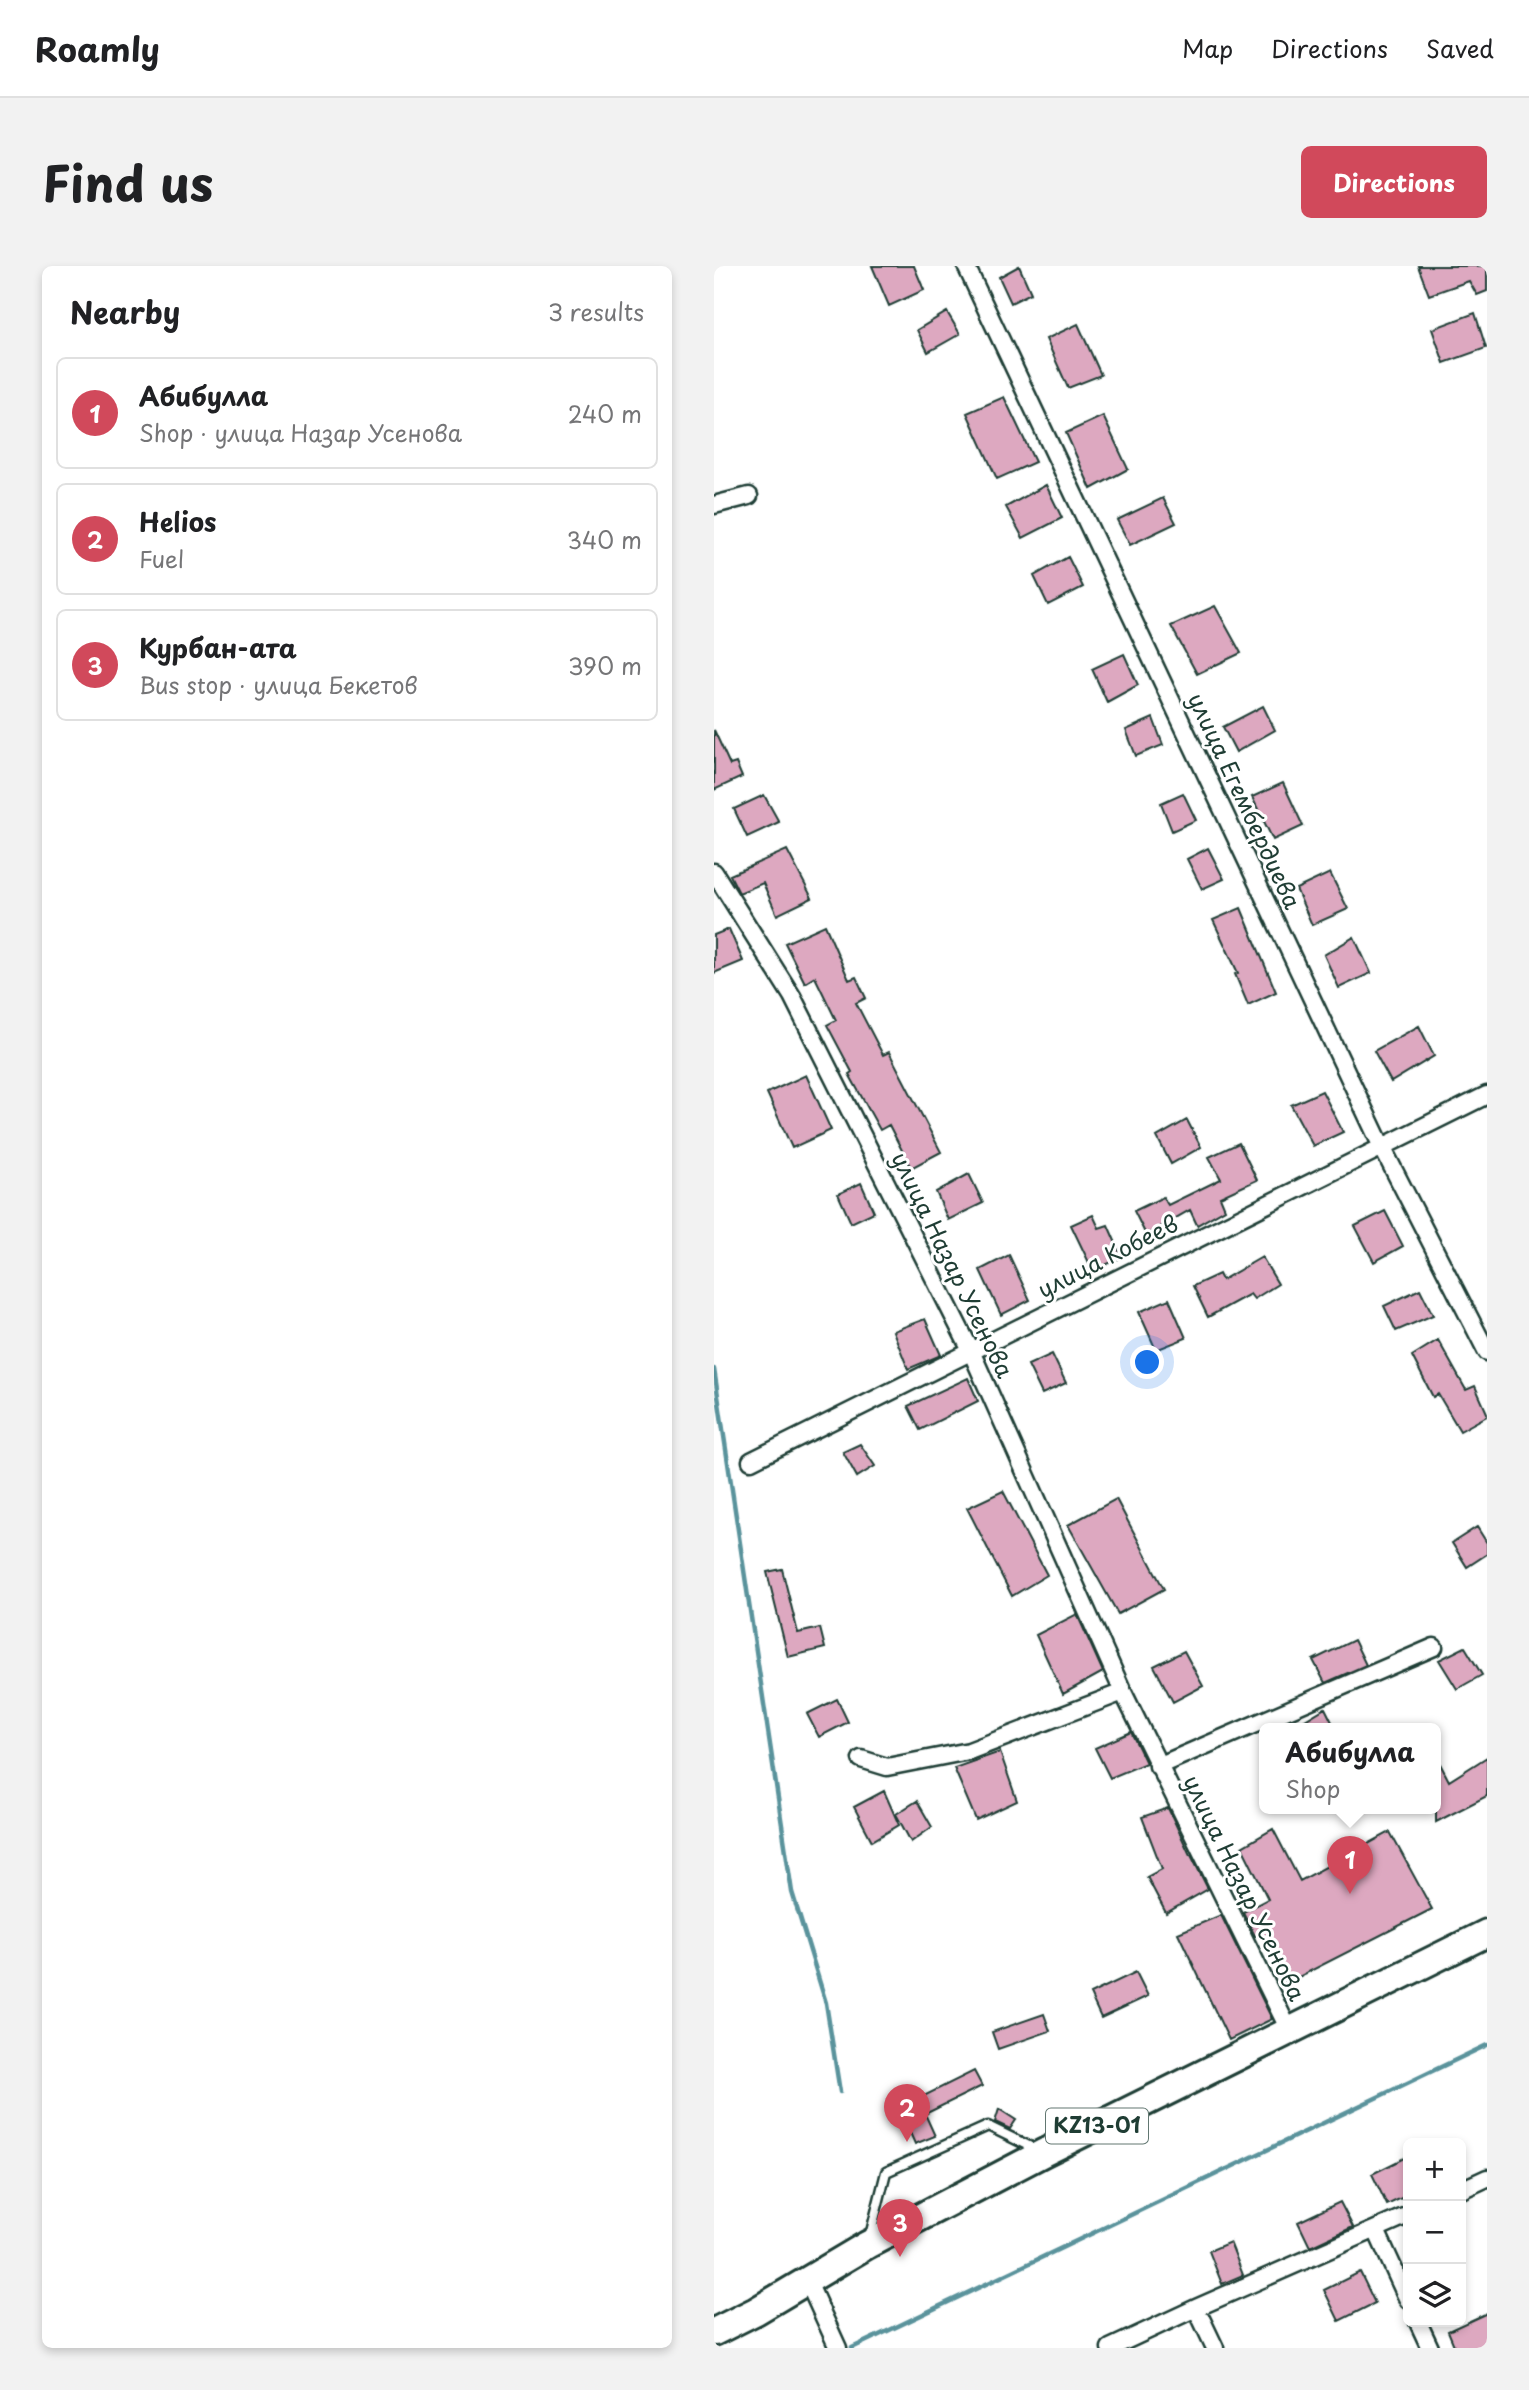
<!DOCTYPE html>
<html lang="en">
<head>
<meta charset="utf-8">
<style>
  body { margin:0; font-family:"Playpen Sans",sans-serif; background:#f2f2f2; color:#202124 }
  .controls { position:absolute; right:21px; bottom:21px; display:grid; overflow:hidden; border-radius:10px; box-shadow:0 4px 10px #0003 }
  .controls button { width:63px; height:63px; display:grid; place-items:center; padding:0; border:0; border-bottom:2px solid #e0e0e0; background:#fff; color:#202124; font:35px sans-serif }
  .you { position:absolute; left:434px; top:1097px; width:24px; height:24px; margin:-18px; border:5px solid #fff; border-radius:50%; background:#1a73e8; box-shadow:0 0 0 10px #1a73e833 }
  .badge { display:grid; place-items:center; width:46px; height:46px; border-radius:50%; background:#d1495b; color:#fff; font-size:23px; font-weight:700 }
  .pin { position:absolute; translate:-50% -58px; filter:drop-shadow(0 2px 4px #0008) }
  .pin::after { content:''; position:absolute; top:37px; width:24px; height:21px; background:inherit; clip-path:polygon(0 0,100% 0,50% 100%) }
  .popup { position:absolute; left:545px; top:1457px; width:182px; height:91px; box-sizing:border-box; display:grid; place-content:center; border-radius:10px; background:#fff; filter:drop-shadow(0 2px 5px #0005); font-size:23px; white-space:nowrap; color:#757577 }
  .popup b { font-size:26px; color:#202124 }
  .popup::after { content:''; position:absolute; left:50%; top:100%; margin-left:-14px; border:14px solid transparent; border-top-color:#fff }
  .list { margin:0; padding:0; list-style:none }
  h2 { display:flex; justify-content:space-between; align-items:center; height:91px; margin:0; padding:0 28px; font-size:30px }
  h2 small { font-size:23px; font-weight:400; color:#757577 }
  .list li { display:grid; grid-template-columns:46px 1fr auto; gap:21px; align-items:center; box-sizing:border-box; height:112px; margin:0 14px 14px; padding:0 14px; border:2px solid #e0e0e0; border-radius:10px }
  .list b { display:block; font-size:26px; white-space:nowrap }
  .list p { margin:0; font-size:23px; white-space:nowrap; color:#757577 }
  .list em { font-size:23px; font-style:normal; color:#757577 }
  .icon { flex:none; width:38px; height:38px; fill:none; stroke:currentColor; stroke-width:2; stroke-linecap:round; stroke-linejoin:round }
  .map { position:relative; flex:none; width:773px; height:2082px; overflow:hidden; border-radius:10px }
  header { display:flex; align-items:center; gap:42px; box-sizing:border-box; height:98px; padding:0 35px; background:#fff; border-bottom:2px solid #e0e0e0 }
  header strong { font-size:33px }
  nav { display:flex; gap:38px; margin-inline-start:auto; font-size:24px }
  .intro { display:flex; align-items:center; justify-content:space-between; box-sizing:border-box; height:168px; padding:0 42px }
  h1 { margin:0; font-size:49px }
  .button { padding:18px 32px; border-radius:10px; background:#d1495b; color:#fff; font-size:24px; font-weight:700 }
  main { display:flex; gap:42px; padding:0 42px }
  aside { flex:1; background:#fff; border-radius:10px; box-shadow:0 4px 10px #0003 }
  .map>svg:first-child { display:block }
</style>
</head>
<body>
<header>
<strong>Roamly</strong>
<nav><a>Map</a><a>Directions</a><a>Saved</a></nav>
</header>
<div class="intro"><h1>Find us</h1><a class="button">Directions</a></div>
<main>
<aside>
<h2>Nearby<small>3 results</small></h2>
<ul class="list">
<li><span class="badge">1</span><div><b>Абибулла</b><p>Shop · улица Назар Усенова</p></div><em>240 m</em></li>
<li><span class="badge">2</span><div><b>Helios</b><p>Fuel</p></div><em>340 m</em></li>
<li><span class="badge">3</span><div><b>Курбан-ата</b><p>Bus stop · улица Бекетов</p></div><em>390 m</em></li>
</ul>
</aside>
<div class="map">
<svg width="773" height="2082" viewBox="0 0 773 2082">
  <rect width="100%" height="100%" fill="#fff"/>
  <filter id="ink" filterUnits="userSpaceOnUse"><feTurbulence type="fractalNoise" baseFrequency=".0143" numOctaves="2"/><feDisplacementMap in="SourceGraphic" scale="14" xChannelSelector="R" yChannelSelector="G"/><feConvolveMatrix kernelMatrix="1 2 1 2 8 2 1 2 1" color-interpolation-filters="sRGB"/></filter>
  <g filter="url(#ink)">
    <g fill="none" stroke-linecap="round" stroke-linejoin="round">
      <path stroke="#5a939c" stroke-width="4.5" d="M0,1103L78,1626L112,1737L126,1826
        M138,2082L773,1779"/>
    </g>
    <path fill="#dda8c0" stroke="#1f3d34" stroke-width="2" d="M158,0H200L210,24L175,40Z
      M305,0L317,27L297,37L285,11Z
      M704,0H773V25L763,29L755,15L715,29Z
      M233,46L246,68L214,86L203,64Z
      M761,47L772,82L730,97L718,63Z
      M364,58L387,109L354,122L332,73Z
      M290,131L321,196L283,213L253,147Z
      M389,150L414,203L377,223L352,167Z
      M332,219L348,252L309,272L292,241Z
      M449,232L462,257L416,279L403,254Z
      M354,291L369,321L334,339L320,310Z
      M501,340L527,387L483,408L457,360Z
      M410,388L424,419L393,436L378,403Z
      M549,440L561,464L522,486L509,461Z
      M439,452L449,479L422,490L412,464Z
      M0,464L16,499L22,497L28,511L0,524Z
      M569,517L589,560L559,574L538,531Z
      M469,527L482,554L458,565L447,537Z
      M50,529L65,556L33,571L20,543Z
      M494,582L510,613L488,623L473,593Z
      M73,584L98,632L63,649L49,617L25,627L16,609Z
      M616,607L634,643L598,659L582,623Z
      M527,642L562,726L534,739L521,708L524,707L499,654Z
      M111,659L135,714L142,711L152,732L142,737L169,789L175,786L227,886L197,902L175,859L166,864L135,808L138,806L113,759L122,754L101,711L91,717L71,677Z
      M15,663L29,695L0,707V669Z
      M640,671L657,707L625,722L610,689Z
      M705,760L720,790L677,816L660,785Z
      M92,809L117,864L78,882L53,827Z
      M608,825L629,866L599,880L577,839Z
      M473,854L487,881L457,898L443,871Z
      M525,877L543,914L506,931L511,943L483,959L476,944L432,969L420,945L449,931L454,939L507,913L495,891Z
      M255,908L269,937L234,954L222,926Z
      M147,917L160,946L137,957L124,928Z
      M671,945L689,980L660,996L641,960Z
      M379,949L385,962L394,959L408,991L379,1005L357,959Z
      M295,989L316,1034L287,1049L266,1004Z
      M548,991L564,1018L540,1033L536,1028L494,1051L479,1020L505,1008L508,1014Z
      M706,1023L719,1049L682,1065L670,1040Z
      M455,1033L472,1072L442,1084L425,1046Z
      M211,1053L227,1089L194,1103L179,1065Z
      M724,1074L752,1124L761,1120L773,1147V1150L746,1165L724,1128L719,1131L698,1090Z
      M338,1088L352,1117L328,1128L314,1099Z
      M254,1112L264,1135L206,1164L194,1140Z
      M146,1178L161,1200L143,1211L129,1186Z
      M289,1225L333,1309L298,1330L253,1242Z
      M402,1233L450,1323L404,1348L354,1259Z
      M763,1261L773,1277V1288L753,1301L738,1277Z
      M68,1303L84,1367L106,1362L111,1382L74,1391L53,1306Z
      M363,1348L389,1406L349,1428L322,1369Z
      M640,1374L652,1399L611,1417L599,1394Z
      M751,1381L768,1409L743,1423L725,1394Z
      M470,1385L489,1420L459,1436L440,1400Z
      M123,1433L134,1456L105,1471L93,1448Z
      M611,1442L621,1462H578Z
      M417,1466L432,1497L396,1512L381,1482Z
      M286,1486L303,1535L262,1554L240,1502Z
      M722,1490L735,1515L773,1491V1530L722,1556Z
      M170,1525L185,1559L158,1575L140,1541Z
      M203,1535L218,1561L197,1576L182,1548Z
      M454,1542L476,1589H477L494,1623L452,1647L433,1611L448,1603L428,1551Z
      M559,1563L586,1615L676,1566L718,1643L571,1718L546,1668L541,1670L529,1646L554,1633L528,1581Z
      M507,1649L558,1753L515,1774L464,1667Z
      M422,1706L434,1730L387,1752L376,1728Z
      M330,1748L336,1765L284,1783L278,1766Z
      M260,1805L268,1820L211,1848L221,1870L201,1878L180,1831L199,1822L204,1833Z
      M285,1843L302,1854L296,1863L281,1856Z
      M694,1890V1929L673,1939L658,1908Z
      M626,1936L639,1961L596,1981L584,1956Z
      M516,1976L529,2009L508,2018L495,1985Z
      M646,2006L661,2037L625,2055L610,2024Z
      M773,2047V2082H741L734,2065Z"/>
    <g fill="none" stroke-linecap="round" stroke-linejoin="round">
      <g stroke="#1f3d34" stroke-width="13">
        <path id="lane" d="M156,1970L172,1906L274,1860L323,1884"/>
      </g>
      <g stroke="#1f3d34" stroke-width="21">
        <path id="street" d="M252,0L667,879L773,1086
          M0,239L35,230
          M0,606L78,730L257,1085L409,1426L575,1764
          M37,1195L773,829
          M147,1493L173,1501L255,1485L409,1426
          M444,1500L720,1381
          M747,1924L773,1912
          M662,1964L694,2034
          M93,2014L124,2082
          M482,2042L501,2082
          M704,2056L716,2082
          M396,2082L482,2042L694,1949"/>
      </g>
      <g stroke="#1f3d34" stroke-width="32">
        <path id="primary" d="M0,2066L42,2045L153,1979L329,1887L773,1667"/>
      </g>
      <use href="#lane" stroke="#fff" stroke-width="8"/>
      <use href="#street" stroke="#fff" stroke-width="16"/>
      <use href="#primary" stroke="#fff" stroke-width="26"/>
    </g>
  </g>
  <g text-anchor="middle" stroke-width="6" stroke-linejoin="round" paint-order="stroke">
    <rect fill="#fff" stroke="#627771" stroke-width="2" x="332" y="1842.5" width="102" height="35" rx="5"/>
    <g font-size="21" font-weight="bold" fill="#1f3d34">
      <text x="383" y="1867">KZ13-01</text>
    </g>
    <g font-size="23" fill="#1f3d34" stroke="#fff">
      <text transform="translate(530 535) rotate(65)" y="8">улица Егембердиева</text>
      <text transform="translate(394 991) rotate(-27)" y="8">улица Кобеев</text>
      <text transform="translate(238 999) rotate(64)" y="8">улица Назар Усенова</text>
      <text transform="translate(530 1622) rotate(64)" y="8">улица Назар Усенова</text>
    </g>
  </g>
</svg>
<div class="controls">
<button>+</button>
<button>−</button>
<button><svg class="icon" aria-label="layers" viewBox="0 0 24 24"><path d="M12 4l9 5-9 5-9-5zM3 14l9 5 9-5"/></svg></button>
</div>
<div class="you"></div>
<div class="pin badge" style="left:636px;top:1628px">1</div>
<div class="popup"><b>Абибулла</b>Shop</div>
<div class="pin badge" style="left:193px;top:1876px">2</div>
<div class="pin badge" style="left:186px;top:1991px">3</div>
</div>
</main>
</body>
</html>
